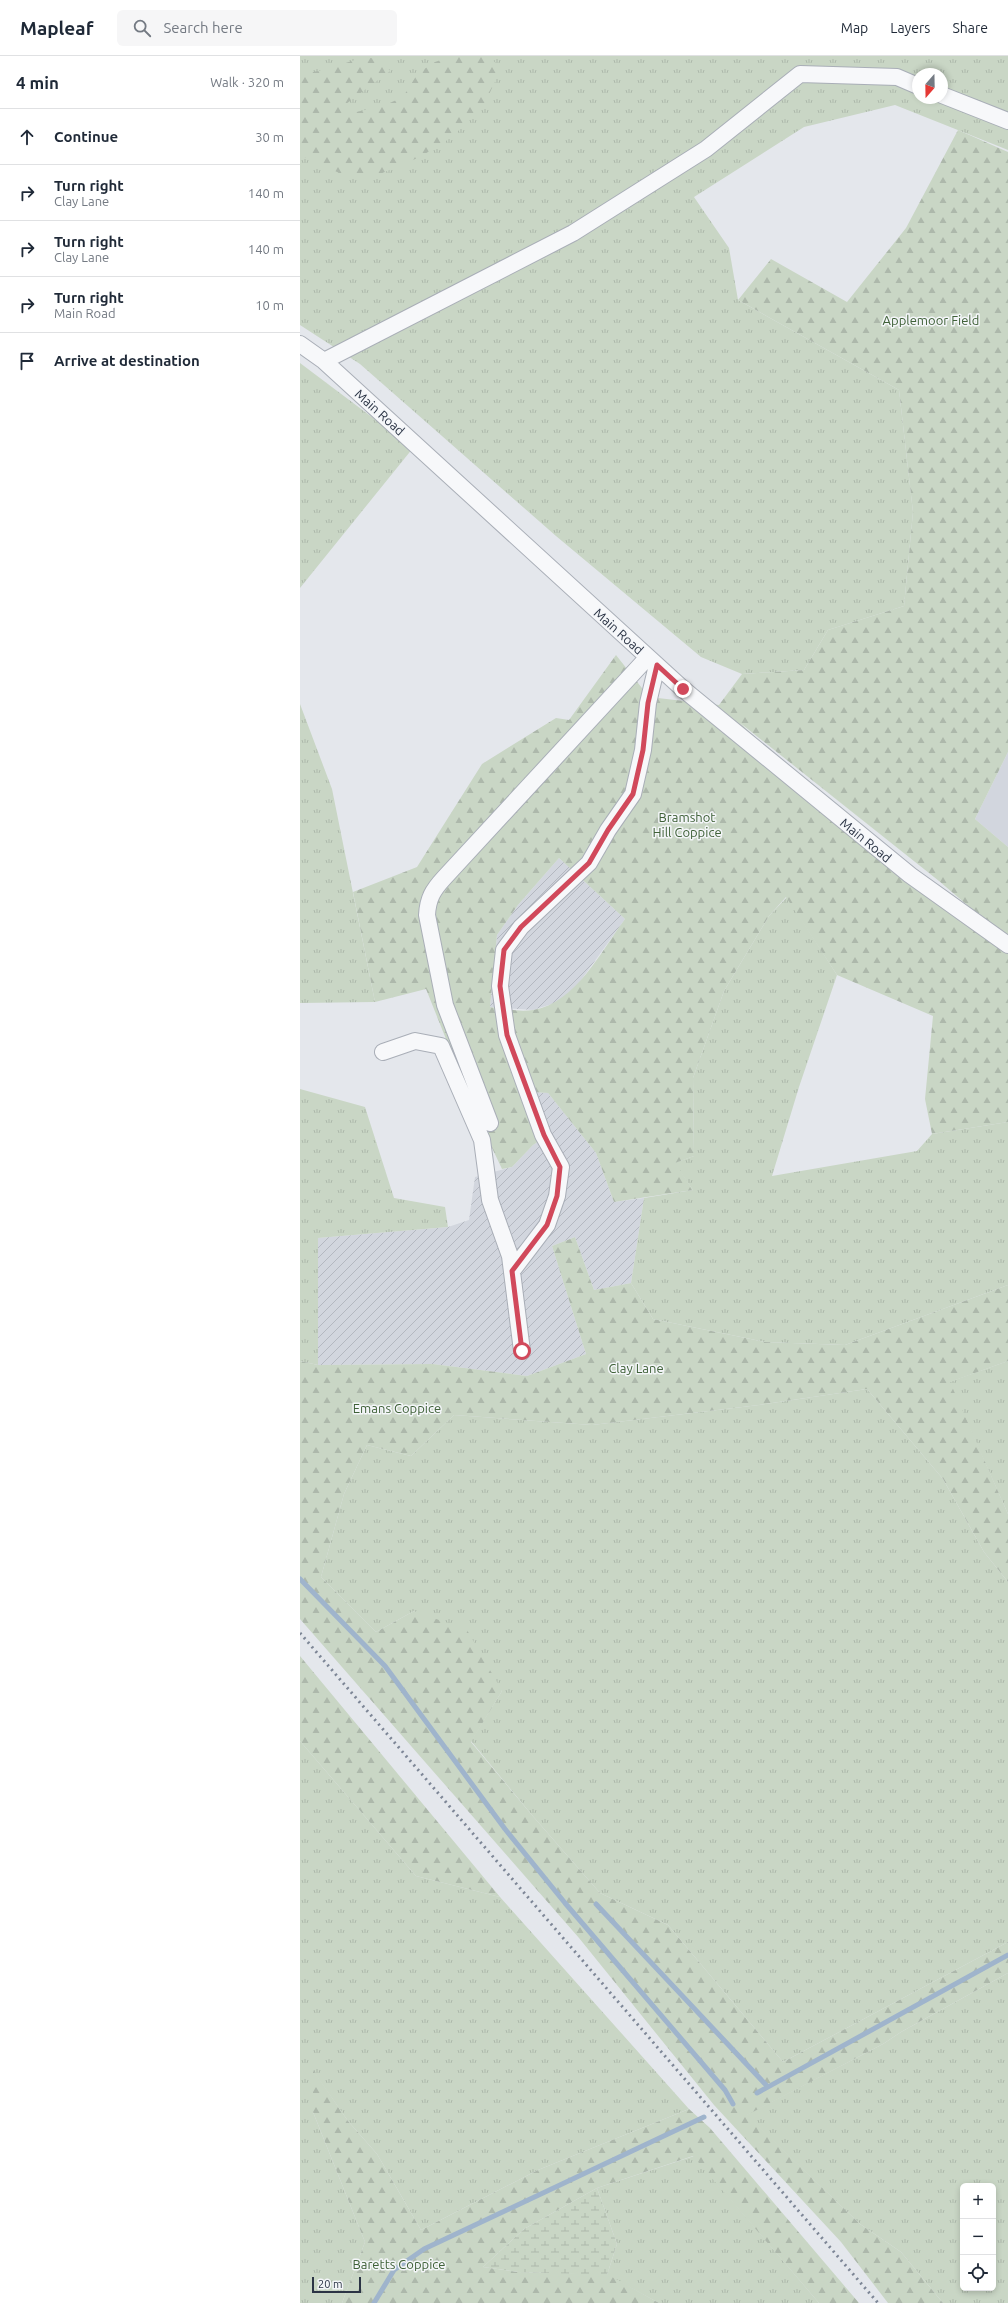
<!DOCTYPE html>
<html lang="en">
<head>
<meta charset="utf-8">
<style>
  body { margin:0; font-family:Ubuntu,sans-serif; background:#f6f6f7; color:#1f2937 }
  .controls { position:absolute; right:12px; bottom:12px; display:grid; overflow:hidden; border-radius:6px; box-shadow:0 2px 6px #0003 }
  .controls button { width:36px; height:36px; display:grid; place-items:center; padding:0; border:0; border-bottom:1px solid #e0e1e3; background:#fff; color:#1f2937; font:20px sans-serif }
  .compass { position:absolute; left:612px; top:12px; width:36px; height:36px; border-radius:50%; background:#fff; box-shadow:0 2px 6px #0003; rotate:200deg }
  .scale { position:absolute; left:12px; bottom:10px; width:49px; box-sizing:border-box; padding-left:4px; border:2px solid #2b3445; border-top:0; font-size:11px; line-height:14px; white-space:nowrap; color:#2b3445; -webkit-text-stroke:3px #f4f6f9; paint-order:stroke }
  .stop { position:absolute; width:12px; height:12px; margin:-9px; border:3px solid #d1495b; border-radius:50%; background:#fff }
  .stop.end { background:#d1495b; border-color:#fff; box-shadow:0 1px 4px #0008 }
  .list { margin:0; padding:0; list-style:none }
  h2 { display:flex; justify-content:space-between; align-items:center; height:52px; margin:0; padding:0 16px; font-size:17px }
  h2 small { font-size:13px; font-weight:400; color:#747a83 }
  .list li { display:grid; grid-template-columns:26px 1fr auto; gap:12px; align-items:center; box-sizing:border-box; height:56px; padding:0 16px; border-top:1px solid #e0e1e3 }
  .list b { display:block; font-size:15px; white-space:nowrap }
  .list p { margin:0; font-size:13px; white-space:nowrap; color:#747a83 }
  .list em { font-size:13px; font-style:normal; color:#747a83 }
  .icon { flex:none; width:22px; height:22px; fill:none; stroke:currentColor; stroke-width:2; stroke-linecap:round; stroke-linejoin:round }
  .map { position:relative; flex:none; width:708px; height:2247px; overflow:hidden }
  header { display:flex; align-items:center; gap:24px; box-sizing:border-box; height:56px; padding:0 20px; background:#fff; border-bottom:1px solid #e0e1e3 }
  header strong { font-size:19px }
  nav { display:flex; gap:22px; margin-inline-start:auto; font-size:14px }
  .search { width:280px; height:36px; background:#f6f6f7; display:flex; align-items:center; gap:10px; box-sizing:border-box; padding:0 14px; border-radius:6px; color:#747a83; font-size:15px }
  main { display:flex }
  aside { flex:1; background:#fff }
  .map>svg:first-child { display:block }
</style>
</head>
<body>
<header>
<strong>Mapleaf</strong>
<div class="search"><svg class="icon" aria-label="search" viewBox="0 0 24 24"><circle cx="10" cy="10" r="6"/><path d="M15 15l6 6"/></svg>Search here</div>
<nav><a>Map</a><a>Layers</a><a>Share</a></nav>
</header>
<main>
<aside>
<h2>4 min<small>Walk · 320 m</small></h2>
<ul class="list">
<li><svg class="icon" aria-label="ahead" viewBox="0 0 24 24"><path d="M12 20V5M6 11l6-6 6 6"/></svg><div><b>Continue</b></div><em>30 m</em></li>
<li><svg class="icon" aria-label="right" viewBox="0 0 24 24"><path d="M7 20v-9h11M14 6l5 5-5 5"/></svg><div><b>Turn right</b><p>Clay Lane</p></div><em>140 m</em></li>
<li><svg class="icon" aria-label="right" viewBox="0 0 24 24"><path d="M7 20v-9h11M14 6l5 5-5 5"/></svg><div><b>Turn right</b><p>Clay Lane</p></div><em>140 m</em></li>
<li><svg class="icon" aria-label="right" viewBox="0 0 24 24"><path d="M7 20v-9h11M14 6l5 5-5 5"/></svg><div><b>Turn right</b><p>Main Road</p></div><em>10 m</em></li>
<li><svg class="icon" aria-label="arrive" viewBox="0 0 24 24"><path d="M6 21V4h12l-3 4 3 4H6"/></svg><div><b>Arrive at destination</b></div></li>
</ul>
</aside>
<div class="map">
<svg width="708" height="2247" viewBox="0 0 708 2247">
  <defs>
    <pattern id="industrial-furrows" width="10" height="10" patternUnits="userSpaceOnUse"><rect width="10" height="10" fill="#d2d6de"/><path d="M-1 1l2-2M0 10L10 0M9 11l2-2" fill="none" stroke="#b4b8c0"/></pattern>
    <pattern id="grass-tufts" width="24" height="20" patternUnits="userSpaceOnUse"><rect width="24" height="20" fill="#c9d6c5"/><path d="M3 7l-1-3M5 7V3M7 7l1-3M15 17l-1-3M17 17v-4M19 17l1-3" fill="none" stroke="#adb8ab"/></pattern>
    <pattern id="forest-firs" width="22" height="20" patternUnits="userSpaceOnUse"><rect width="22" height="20" fill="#c9d6c5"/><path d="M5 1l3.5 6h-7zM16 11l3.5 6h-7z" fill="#adb8ab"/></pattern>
    <pattern id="wetland-marsh" width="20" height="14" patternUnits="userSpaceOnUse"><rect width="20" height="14" fill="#c9d6c5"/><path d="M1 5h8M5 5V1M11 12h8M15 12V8" fill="none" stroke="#adb8ab"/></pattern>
  </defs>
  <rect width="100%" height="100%" fill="#e4e7ec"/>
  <path fill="#d2d6de" d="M708,696V791L675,763Z"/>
  <path fill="url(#industrial-furrows)" d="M259,802L325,863L274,934L255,947L233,954L190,951L197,879L218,849Z
    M231,1036L248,1037L296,1097L314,1146L344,1142L331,1227L294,1234L275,1181L252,1190L286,1298L227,1320L133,1308L18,1309V1182L148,1171L169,1164L175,1121L212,1111L233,1089L250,1078Z"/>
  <path fill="url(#grass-tufts)" fill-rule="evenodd" d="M0,0H708V94L595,49L504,71L394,141L429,192L438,244L599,334L613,456L604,550L528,574L504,614L442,618L401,601L256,480L60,308L0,269ZM618,18H642V42H618Z
    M0,307L113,392L0,532Z
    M0,648L32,733L75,946L0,947Z
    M487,841L537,919L499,1031L472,1120L617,1095L632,1078L708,1066V1229L545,1289L465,1286L353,1263L331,1227L344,1142L393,1134L374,1107L394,1100L393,1022L424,935L469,860Z
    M0,1033L65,1051L94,1142L145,1151L148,1171L18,1182V1309L0,1305Z
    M708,1305V1458L649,1326Z
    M567,1333L643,1423L684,1496L708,1526V1886L483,2006L368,1869L300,1837L231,1758L171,1685L202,1635L114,1555L76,1576L21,1521L44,1438L67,1389L111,1400L154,1359L292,1369L459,1349Z
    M0,1685L116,1820L200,1841L389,2053L238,2114L121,2174L77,2098L48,2065L13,2015V2056L65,2186L42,2247H0Z
    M708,1917V2247H643L601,2196L560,2168L446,2059L583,1988L601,1976ZM663,2130H693V2232H663Z
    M394,2100L519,2247H359L307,2219L317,2188L297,2132Z"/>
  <path fill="url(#forest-firs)" fill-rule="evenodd" d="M152,0H191L200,15L184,49L152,81L120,101L80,118L48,121L0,99V14C13,22 48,4 64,2C69,1 76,3 82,4L90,15L46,48L56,56L83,50L103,41L118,17L135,6Z
    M658,74L708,96V696L675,763L708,791V884L639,825L439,666L566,785L708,889V1066L632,1078L625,1043L633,960L537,919L486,841L469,860L424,935L393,1022L394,1100L375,1107L393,1134L314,1146L296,1097L248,1037L232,1036L250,1078L233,1089L212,1111L202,1113L176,1058L126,933L75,946L53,836L117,811L182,708L256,662L269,664L316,599L349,641L419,649L442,618L504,614L528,574L604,550L613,456L599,334L438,244L471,203L547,246L606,172ZM259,802L325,863C301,895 276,947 233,954C219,956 204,953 190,951L197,879L218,849Z
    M275,1181L294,1234L331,1227L353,1263L465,1286L545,1289L708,1229V1305L650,1326L708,1458V1526L684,1496L643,1423L567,1333L459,1349L292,1369L154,1359L111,1400L67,1389L44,1438L21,1521L76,1576L114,1555L167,1574L202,1635L171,1686L231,1758L300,1837L368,1869L483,2006L708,1886V1917L601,1976L583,1988L447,2059L560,2168L601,2196L643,2247H588L541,2186L414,2049L279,1882L0,1563V1305L18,1309L133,1308L227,1320L286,1298L252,1190Z
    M0,1600L200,1841L116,1820L0,1685Z
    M13,2014L48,2065L77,2098L121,2174L238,2114L389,2053L410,2072L559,2247H519L393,2100L297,2132L224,2173L183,2211L218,2216L307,2218L359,2247H42L65,2186L13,2056Z"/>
  <path fill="url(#wetland-marsh)" d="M297,2132L317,2188L307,2219L218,2216L183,2211L224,2173Z"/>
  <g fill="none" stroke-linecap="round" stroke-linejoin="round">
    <path stroke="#9fb4cc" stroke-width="5" d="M0,1523L85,1610L205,1773L265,1847L425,2034L433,2048
      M296,1848L468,2031
      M457,2037L708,1899
      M74,2247L94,2214L124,2193L404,2061"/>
    <g stroke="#a9aeb7" stroke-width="18">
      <path id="minor" d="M642,39L708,65
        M0,288L24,305L383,633L610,819L708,889
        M24,305L273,177L406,93L500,18L597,21L618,30
        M83,996L115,985L141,990L182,1084L190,1144L210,1200L222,1295
        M190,1067L145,949L127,859C128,842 133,834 144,822L348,601
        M212,1215L247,1169L257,1140L261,1111L243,1079L207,979L200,930L204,894L221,871L289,807L308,774L333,738L343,694L348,647L357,609"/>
    </g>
    <use href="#minor" stroke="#f7f8fa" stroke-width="16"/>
    <path stroke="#7d8696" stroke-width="3" stroke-dasharray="2 4" stroke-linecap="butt" d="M0,1577L578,2247"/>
  </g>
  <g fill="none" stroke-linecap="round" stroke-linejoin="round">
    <path stroke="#d1495b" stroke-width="5" d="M222,1295L212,1215L247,1169L257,1140L260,1111L244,1079L207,979L200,930L204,894L221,871L289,807L308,774L333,738L343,694L348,647L357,609L383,633"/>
  </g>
  <g text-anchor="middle" stroke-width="3" stroke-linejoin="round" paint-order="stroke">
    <g font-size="13" fill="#3f6138" stroke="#f4f6f9">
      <text x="631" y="269">Applemoor Field</text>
      <text x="387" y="766">Bramshot<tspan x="387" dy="15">Hill Coppice</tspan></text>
      <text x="336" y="1317">Clay Lane</text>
      <text x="97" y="1357">Emans Coppice</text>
      <text x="99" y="2213">Baretts Coppice</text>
    </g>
    <g font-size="13" fill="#2b3445" stroke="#f4f6f9">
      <text transform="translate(80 356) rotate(42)" y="5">Main Road</text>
      <text transform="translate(319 575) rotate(42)" y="5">Main Road</text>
      <text transform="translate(566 784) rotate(39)" y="5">Main Road</text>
    </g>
  </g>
</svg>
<div class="controls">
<button>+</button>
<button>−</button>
<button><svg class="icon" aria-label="locate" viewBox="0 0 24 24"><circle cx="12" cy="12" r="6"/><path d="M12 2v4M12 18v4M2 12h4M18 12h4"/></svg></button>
</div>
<svg class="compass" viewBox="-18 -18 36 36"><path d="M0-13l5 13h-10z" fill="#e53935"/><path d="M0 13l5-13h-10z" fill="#747a83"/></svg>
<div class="scale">20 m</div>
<div class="stop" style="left:222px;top:1295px"></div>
<div class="stop end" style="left:383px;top:633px"></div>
</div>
</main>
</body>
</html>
